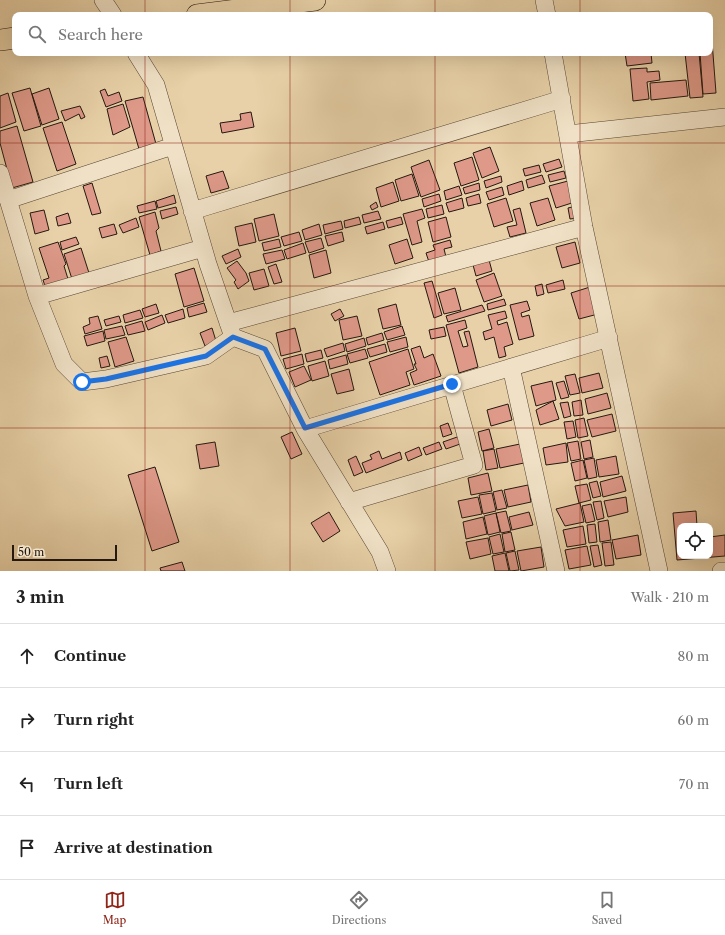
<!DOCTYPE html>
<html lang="en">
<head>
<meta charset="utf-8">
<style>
  body { margin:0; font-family:"Libre Caslon Text",serif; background:#f6f6f6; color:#222 }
  .controls { position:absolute; right:12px; bottom:12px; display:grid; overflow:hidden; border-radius:8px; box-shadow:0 4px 16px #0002 }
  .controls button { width:36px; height:36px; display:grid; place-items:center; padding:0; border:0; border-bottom:1px solid #e0e0e0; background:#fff; color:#222; font:20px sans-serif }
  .scale { position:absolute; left:12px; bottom:10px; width:105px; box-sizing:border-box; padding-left:4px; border:2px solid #24180f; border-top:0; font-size:11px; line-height:14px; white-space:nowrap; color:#24180f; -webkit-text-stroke:3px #f0e1c6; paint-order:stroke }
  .stop { position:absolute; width:12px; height:12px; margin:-9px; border:3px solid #1a73e8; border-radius:50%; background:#fff }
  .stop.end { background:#1a73e8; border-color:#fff; box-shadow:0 1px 4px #0008 }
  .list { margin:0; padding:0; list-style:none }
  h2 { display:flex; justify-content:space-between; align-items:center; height:52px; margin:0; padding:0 16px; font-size:17px }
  h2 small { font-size:13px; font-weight:400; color:#767676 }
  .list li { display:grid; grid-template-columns:26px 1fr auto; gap:12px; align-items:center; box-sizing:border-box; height:64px; padding:0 16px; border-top:1px solid #e0e0e0 }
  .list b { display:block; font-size:15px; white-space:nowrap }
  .list em { font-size:13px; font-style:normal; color:#767676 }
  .icon { flex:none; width:22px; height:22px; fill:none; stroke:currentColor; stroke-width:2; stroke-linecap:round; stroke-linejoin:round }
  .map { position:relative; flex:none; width:725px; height:571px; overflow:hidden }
  .search { position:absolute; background:#fff; box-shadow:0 4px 16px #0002; left:12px; right:12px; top:12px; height:44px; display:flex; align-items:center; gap:10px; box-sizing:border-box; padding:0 14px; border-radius:8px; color:#767676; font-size:15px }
  .sheet { height:308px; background:#fff }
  nav { display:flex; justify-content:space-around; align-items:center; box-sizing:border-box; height:56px; border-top:1px solid #e0e0e0; background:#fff; font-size:11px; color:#767676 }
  nav a { display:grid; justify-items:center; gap:2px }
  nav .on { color:#8f2418 }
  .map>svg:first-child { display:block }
</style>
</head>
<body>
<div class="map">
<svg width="725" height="571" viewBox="0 0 725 571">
  <rect width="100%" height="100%" fill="#e8d1a8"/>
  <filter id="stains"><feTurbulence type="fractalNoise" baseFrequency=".005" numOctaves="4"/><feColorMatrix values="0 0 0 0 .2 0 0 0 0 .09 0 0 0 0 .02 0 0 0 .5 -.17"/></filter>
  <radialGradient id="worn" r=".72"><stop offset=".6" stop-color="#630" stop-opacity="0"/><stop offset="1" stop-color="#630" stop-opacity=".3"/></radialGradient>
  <path fill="#de9989" stroke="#24180f" d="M710,15L716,93L703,94L700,53H710Z
    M625,53H651L652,63L627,66Z
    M685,53H699L703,97L690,98Z
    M647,68V72L659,71L660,80L647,82L649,99L633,101L630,69Z
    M686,80L688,96L651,100L650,83Z
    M30,88L41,126L24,131L12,93Z
    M49,88L59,119L42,125L32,94Z
    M105,89L108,96L119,92L122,101L106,107L100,91Z
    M8,93L16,122L0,128V96Z
    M143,97L156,144L139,149L125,101Z
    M123,104L130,127L113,135L107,109Z
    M80,106L85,117L81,119L79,114L65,121L61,111Z
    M251,112L254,127L222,133L220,123L241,120L240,114Z
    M62,122L76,164L57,171L43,128Z
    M17,126L33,182L12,188L0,143V131Z
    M490,147L499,171L482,178L473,153Z
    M472,157L479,180L461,186L454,163Z
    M559,159L562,167L546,172L543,164Z
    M429,160L440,190L421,197L411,167Z
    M539,165L541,172L525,176L523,169Z
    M223,171L229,188L211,193L206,176Z
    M564,171L566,178L550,182L548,175Z
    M412,174L419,196L401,201L395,180Z
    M542,175L545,183L528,188L526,180Z
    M501,176L502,182L486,188L484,181Z
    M522,181L524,190L509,195L507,186Z
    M568,181L575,202L556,208L549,186Z
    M393,182L399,201L381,207L376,188Z
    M92,183L101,213L92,215L83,186Z
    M479,183L480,190L465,194L463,188Z
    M459,186L462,195L446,200L444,191Z
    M502,187L504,195L489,200L486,192Z
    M439,194L441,201L424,207L422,199Z
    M479,194L481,203L468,206L466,198Z
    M174,195L176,203L158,208L156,201Z
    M462,198L464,208L449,212L446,203Z
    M506,198L513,221L494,227L487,204Z
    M548,198L555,220L537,226L530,203Z
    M155,201L157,209L139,213L137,206Z
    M376,202L378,207L372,210L370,206Z
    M442,205L444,214L428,218L426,209Z
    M576,206L578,218L570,219L568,208Z
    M176,207L178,214L162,219L160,211Z
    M520,208L526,233L510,237L507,227L517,225L513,210Z
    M422,209L425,218L417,221L422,242L412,245L403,214Z
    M44,210L49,230L35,234L30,213Z
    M378,211L381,219L364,223L362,215Z
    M155,212L159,228L156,231L161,251L150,255L139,217Z
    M68,213L71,223L58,226L56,217Z
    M274,214L279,236L259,241L254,219Z
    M359,217L361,224L345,228L344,221Z
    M401,217L403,224L388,228L386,221Z
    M446,217L451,237L433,242L428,222Z
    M136,218L139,227L123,233L119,225Z
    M341,221L343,229L325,234L323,225Z
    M383,222L385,229L367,234L365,227Z
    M252,223L256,242L239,246L235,227Z
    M114,224L117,234L102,238L99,228Z
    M319,224L322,235L305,240L302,230Z
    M299,232L302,241L284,246L281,237Z
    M342,232L344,241L328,246L325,236Z
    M76,237L79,244L62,250L60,242Z
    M321,238L324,248L309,253L305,242Z
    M279,239L281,247L264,251L262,243Z
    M407,239L413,258L395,264L389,245Z
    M450,240L452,247L444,249L446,257L429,262L426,253L435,250L433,245Z
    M58,242L66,264L64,266L68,279L45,286L43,280L49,278L39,248Z
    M575,242L580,263L562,268L556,247Z
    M303,243L306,253L287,259L284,250Z
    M81,248L89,273L72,279L64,254Z
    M238,249L241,257L226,264L222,256Z
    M282,250L285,259L266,264L263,254Z
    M326,250L331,273L314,278L309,255Z
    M489,260L492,271L476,276L473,265Z
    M237,261L246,273L249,281L238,289L234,282L236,280L227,268Z
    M276,264L282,282L274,284L268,267Z
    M194,268L204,301L184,307L175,274Z
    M264,269L269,286L254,290L249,273Z
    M494,273L502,296L484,302L476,280Z
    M563,280L565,289L548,293L546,285Z
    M432,281L442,315L434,318L424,283Z
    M542,284L544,294L537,296L535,286Z
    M590,287L598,314L579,319L571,293Z
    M455,288L461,310L444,314L438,293Z
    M504,299L506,305L488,310L487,304Z
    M527,301L530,310L521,313L522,317L529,315L534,336L519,340L510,305Z
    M204,303L207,312L189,317L187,308Z
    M156,304L159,313L145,317L142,309Z
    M396,304L401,325L383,329L378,309Z
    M482,305L485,311L448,322L446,316Z
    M183,309L185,318L168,323L165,315Z
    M340,309L344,316L335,321L331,314Z
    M140,310L143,318L125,323L123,315Z
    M505,311L507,318L497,321L498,325L507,322L513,344L504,347L506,356L499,358L494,337L485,340L483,332L492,329L488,315Z
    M162,315L165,323L148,330L145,322Z
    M98,316L102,329L85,334L83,327L90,324L89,318Z
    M119,316L121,322L106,326L104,320Z
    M357,316L362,336L343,340L339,320Z
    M465,320L467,328L458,331L463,347L468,346L464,332L469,331L478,367L459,373L446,325Z
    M142,321L145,331L128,335L125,326Z
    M122,326L125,335L106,339L104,330Z
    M402,326L405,335L387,340L384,332Z
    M444,327L446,336L431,339L429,330Z
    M212,328L216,341L205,346L200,333Z
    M295,328L301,351L281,356L276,333Z
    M103,331L105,341L87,346L84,336Z
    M382,333L384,340L368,345L366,338Z
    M126,337L134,361L115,367L108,342Z
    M406,337L408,347L390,352L387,342Z
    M364,338L366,346L347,352L345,344Z
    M343,343L345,351L327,357L324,349Z
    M385,344L387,352L370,357L367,349Z
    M420,346L424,358L433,354L441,376L414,385L410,373L417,370L414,364H416L411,349Z
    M365,349L368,358L350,363L347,354Z
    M408,349L414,369L406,372L410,385L380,395L369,362Z
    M321,350L323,358L307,362L305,354Z
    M302,354L304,364L286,369L283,359Z
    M346,355L348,364L330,369L328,360Z
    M107,356L110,366L101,368L99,358Z
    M325,361L329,376L312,381L308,366Z
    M304,366L311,380L295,387L289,372Z
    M349,369L354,390L337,394L331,374Z
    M599,373L603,388L582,393L579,378Z
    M575,374L580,393L570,395L565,376Z
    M552,381L556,400L536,406L531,386Z
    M564,381L569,397L561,399L556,383Z
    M607,393L611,408L588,414L585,399Z
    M581,400L583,415L574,416L572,402Z
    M553,401L559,419L540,425L536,410Z
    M568,402L571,416L564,418L560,403Z
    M508,404L512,420L491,426L487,410Z
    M612,414L616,431L592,437L587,420Z
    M584,418L588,436L578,438L575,420Z
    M573,421L576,437L567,439L564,422Z
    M448,423L452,434L443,437L440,426Z
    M489,429L494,448L482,451L478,432Z
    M292,432L302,454L291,459L281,437Z
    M460,436L463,443L446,449L443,442Z
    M590,440L593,457L584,459L581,442Z
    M578,441L581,459L571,461L567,443Z
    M215,442L219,466L200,469L196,445Z
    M439,442L442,449L426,455L423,448Z
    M566,443L568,462L546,465L543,448Z
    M520,444L524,463L500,468L496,449Z
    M419,447L422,455L408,461L405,453Z
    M494,449L498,468L486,470L483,451Z
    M379,451L382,459L400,452L402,459L366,473L362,463L372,459L370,455Z
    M356,456L363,472L354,476L348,460Z
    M616,456L619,474L599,477L596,460Z
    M594,458L597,477L588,479L584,460Z
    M583,460L587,478L575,481L571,463Z
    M155,467L179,542L152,551L128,475Z
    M488,473L492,491L471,495L468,478Z
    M622,476L626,491L603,497L600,482Z
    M597,481L601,496L593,498L589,483Z
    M587,484L591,500L579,503L575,486Z
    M528,485L531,502L508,507L504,490Z
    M502,490L507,508L497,510L493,492Z
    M492,493L496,511L483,514L479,495Z
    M478,497L482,514L462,518L458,501Z
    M626,497L628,512L608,517L604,501Z
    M601,501L604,518L597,520L593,502Z
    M580,503L584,522L565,526L556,509Z
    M591,504L595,521L586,523L582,506Z
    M506,511L511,531L501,533L496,513Z
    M696,511L697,526H680V556H710V537L725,535V556L677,560L673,513Z
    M329,512L340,531L323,542L311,523Z
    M529,512L533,525L512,530L509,517Z
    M496,513L500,532L488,535L484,516Z
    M483,517L487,534L466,539L463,522Z
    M608,520L611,540L600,542L598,522Z
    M595,524L597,542L589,543L587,525Z
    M583,526L586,544L567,547L563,530Z
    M511,532L515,550L505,552L502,534Z
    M500,534L504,552L493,554L489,537Z
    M638,535L641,555L616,559L612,540Z
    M488,538L491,554L470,559L466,542Z
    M611,542L614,565L605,566L602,543Z
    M598,545L602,565L594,567L590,546Z
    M587,546L591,565L569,569L565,550Z
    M541,547L544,567L521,571L517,551Z
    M515,551L519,570L510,571L506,553Z
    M505,553L509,571H495L492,556Z
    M182,562L185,571H161L160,568Z"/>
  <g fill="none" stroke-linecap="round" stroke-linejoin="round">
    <g stroke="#554635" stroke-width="18">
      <path id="minor" d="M103,0L113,15
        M544,0L547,15
        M136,53L156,85L208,264L232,334
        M553,53L584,227L659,571
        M568,134L725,117
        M0,173L37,296L64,364L82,382L106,379L206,356L233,337L265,349L305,429L380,552L387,571
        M8,200L173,146
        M192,211L562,99
        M37,296L203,248
        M228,323L584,227
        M511,367L556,571
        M305,429L609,338
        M349,502L474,465L452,385
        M721,571H725"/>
    </g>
    <g stroke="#24180f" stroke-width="22">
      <path id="major" d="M197,15L315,0
        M0,40L15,38"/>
    </g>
    <use href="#minor" stroke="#f0e1c6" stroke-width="17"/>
    <use href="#major" stroke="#e8d1a8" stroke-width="21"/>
  </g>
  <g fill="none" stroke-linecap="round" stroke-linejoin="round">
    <path stroke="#1a73e8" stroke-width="5" d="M82,382L106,379L206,356L233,337L265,349L305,428L452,384"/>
  </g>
  <path fill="none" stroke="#8f2418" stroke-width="1" stroke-opacity="0.55" d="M145,0V15M290,0V15M435,0V15M580,0V15M145,53V571M290,53V571M435,53V571M580,53V571M0,143H725M0,286H725M0,428H725"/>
  <rect width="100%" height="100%" filter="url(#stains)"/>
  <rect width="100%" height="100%" fill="url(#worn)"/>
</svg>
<div class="controls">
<button><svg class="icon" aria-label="locate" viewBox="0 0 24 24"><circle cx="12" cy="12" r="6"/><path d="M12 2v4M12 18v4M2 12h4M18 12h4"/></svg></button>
</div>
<div class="scale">50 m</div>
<div class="stop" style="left:82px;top:382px"></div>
<div class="stop end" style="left:452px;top:384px"></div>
<div class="search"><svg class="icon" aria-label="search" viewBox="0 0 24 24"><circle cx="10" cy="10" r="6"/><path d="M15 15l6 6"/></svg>Search here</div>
</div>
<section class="sheet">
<h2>3 min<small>Walk · 210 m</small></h2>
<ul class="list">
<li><svg class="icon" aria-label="ahead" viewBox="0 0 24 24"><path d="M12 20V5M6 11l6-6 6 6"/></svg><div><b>Continue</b></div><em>80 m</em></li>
<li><svg class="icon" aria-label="right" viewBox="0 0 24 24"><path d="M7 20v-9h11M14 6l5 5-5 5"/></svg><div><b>Turn right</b></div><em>60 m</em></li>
<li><svg class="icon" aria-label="left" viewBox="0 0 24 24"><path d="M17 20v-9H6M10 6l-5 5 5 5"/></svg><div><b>Turn left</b></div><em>70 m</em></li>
<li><svg class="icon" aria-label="arrive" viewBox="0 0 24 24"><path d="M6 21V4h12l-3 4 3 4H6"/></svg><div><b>Arrive at destination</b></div></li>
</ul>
</section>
<nav>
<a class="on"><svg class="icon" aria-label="map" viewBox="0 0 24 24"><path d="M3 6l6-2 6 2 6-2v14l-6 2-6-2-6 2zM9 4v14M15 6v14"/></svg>Map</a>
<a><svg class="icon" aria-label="directions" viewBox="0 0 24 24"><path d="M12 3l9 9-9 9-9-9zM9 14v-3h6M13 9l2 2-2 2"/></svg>Directions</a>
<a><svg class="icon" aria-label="saved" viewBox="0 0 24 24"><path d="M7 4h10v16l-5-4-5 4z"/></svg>Saved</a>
</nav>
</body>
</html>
